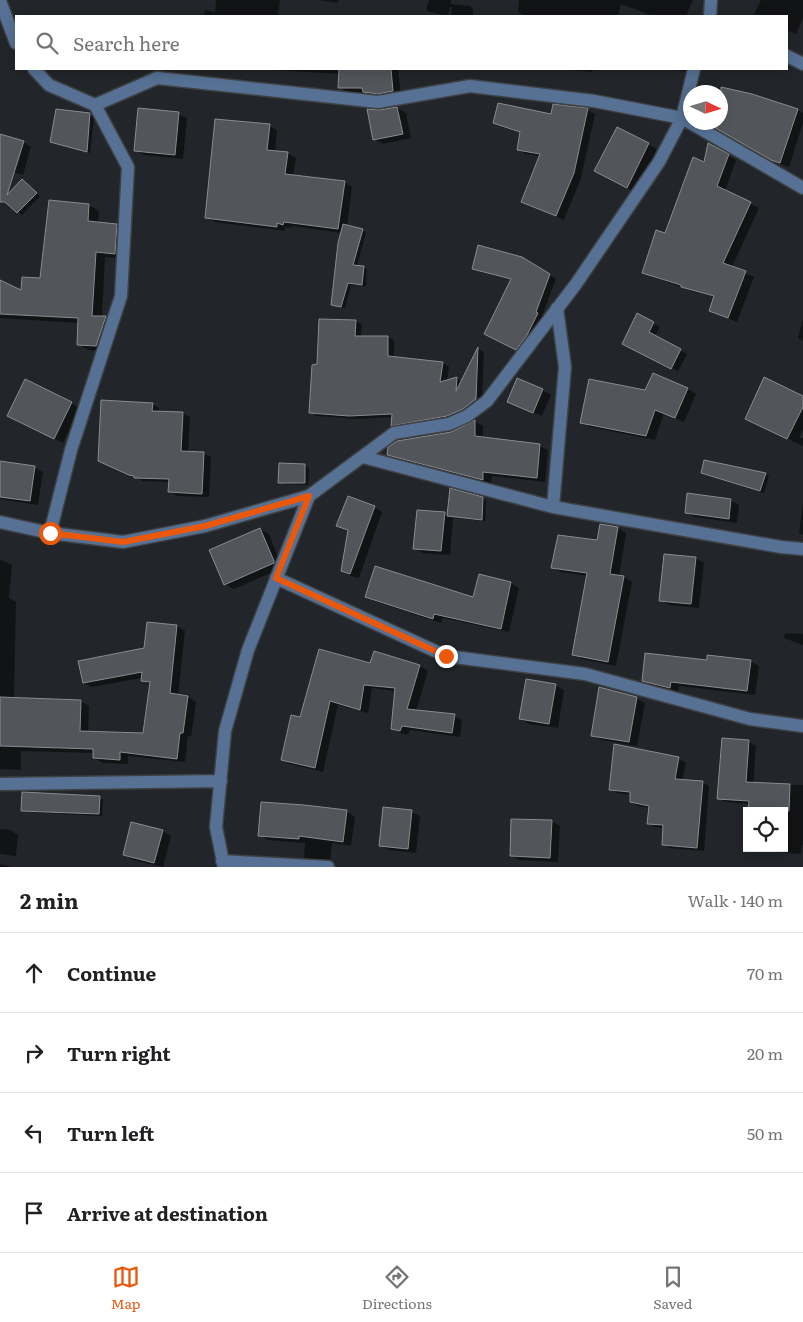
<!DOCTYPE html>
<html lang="en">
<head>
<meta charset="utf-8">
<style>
  body { margin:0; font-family:Literata,serif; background:#f2f2f2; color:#202124 }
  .controls { position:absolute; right:15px; bottom:15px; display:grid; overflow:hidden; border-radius:0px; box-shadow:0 2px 12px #0003 }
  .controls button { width:45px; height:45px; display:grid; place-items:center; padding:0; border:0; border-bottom:1px solid #e0e0e0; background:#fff; color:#202124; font:25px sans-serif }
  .compass { position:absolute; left:683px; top:85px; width:45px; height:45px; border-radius:50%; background:#fff; box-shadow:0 2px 12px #0003; rotate:94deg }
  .stop { position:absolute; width:15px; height:15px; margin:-11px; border:4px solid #ea580c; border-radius:50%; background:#fff }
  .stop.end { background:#ea580c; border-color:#fff; box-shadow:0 1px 5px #0008 }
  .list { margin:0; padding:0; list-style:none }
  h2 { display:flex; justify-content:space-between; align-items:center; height:65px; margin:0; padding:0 20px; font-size:21px }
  h2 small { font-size:16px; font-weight:400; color:#757577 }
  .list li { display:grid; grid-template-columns:32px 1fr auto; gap:15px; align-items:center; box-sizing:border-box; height:80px; padding:0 20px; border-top:1px solid #e0e0e0 }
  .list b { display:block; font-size:19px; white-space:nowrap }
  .list em { font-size:16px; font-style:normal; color:#757577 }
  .icon { flex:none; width:28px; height:28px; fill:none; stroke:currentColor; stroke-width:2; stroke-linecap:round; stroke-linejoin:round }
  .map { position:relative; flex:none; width:803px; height:867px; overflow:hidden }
  .search { position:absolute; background:#fff; box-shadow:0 2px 12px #0003; left:15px; right:15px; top:15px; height:55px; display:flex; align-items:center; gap:12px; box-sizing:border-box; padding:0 18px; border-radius:0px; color:#757577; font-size:19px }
  .sheet { height:385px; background:#fff }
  nav { display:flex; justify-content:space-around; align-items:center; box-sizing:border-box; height:70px; border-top:1px solid #e0e0e0; background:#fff; font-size:14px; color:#757577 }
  nav a { display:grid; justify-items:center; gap:2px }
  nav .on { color:#ea580c }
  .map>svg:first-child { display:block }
</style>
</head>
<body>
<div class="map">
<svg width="803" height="867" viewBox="0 0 803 867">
  <rect width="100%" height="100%" fill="#222529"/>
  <path fill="#0007" d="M216,0H280L278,16H204L205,10L215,12Z
    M318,0H338V3Z
    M429,0H451V4L470,6L473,9V16H451L452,7H450L448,16L430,12L426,10Z
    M519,0H693L686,16H653L621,4L618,16H526L518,12Z
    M761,0H803V18L796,34L787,30V16H758L754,14Z
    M273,69H398L401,95L372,96L365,92H348L340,87V74L276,70Z
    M563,69H593L592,72Z
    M670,69H689V72Z
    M722,89L797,110L803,113V123L789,167L781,164L714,125L720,122Z
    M397,108L406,113L411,138L383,144L374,139L379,111Z
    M587,110L595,114L581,178L564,220L523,202L541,156L526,154L518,150L521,133L502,127L494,122Z
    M178,114L187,118L183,159L144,155L135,150Z
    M90,115L94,117L90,153L51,142Z
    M269,126L277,130L275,152L287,153L296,158L293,176L344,182L352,187L347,226L366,232L357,266L367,269L366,286L351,285L345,308L332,304L342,233L292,226L291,228L285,227V231L215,222L206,217Z
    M617,128L657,149L635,192L604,176Z
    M0,135L23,142L31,147L23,175L0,168Z
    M709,145L736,160L725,191L759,208L732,267L754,277L737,322L710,310L715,297L691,291L682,287L652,277L644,272L705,163Z
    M26,183L40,196L22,215L5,200Z
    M50,201L89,205L99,211L98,223L116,225L126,231L125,259L105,257L102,317L106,318L115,323L106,351L88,350L78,344L79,323L0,318V281L22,292L42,279Z
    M521,258L556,279L542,316L543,317L523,352L492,337L512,280L480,272L473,268Z
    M638,315L660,327L655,336L687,354L678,371L630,347Z
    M803,319V341L798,338Z
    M356,321L362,325L361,337H388L394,340V358L443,363L449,367L447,381L457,378L462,382L478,349L484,352L482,403L454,419L398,429L392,425L393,417L357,419L317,416L310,412L319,365Z
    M688,389L696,394L684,422L664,413L655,440L590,427L582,422L646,392Z
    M542,390L551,395L542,416L517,406Z
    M803,397V429L799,438H803V446L755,423Z
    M71,403L79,408L63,443L17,420Z
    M152,404L159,408V412L182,413L190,417L188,453H203L211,457L209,497L177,496L170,492V482L143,481L107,464Z
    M475,421L483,426V439L540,446L548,450L545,482L492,476L491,484L397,459L389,454L452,433Z
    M705,462L766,474L769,476L764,493L706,475L702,473Z
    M0,463L35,468L43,472L38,505L0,499Z
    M305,465L309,468L308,485L283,484L280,482Z
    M689,495L731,501L739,505L737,523L695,517L686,512Z
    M482,498L486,500L485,521L453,518L450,555L423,553L414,548L444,514L449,516Z
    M803,503V535L799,533Z
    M374,507L382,512L359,578L351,576L342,571L349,531L338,525Z
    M601,525L618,528L626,533L619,577H624L632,582L616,666L582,659L574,654L588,576L561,572L553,568L598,541Z
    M260,529L269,534L282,568L234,589L225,584Z
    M695,558L704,563L699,608L669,605L660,600Z
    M0,559L12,565L9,598L16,602L14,699L81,701L89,706L88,732L144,735L151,685L142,680V678L92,687L84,683L145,649L177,626L185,631L178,696L188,697L196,702L191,737L188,736L185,762L128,756V764L103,763L94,758V753L21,751V770L0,769Z
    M511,583L519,588L509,632L443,618L441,623L374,601L366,596L474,598Z
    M785,633L803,634V645L784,638Z
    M375,652L420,666L428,671L416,711L454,716L462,720L460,737L410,730L408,735L401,733L392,729L396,691L372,688L368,713L338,705L323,772L290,764L282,759L301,719L371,665Z
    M750,661L759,666L755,695L679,686L678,691L652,685L643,680Z
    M555,685L564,690L558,728L529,724L521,719Z
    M636,698L645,703L637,746L601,740L592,735Z
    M749,742L756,746L753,784L803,785V846L802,845L801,854L753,850L750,848H784V811L750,804L725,802L719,798Z
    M615,745L679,759L686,763L682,781L702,782L709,786L704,851L670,848L663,844L664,828L655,827L648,823L650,808L638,806L631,802L632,795L617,793L610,789Z
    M100,798L103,800L102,816L26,812L22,810Z
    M347,812L355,817L351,846L332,843L330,863L312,862L304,857L305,843L268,840L260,835Z
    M412,812L420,816L416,853L389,850L381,846Z
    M551,821L560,826L558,862L519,860L511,855Z
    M0,829L10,830L18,835L16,856L0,854Z
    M162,831L171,836L163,867L133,860L125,855Z
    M0,864L12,867H0Z"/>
  <path fill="#52555a" stroke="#888c91" d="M339,69H391L393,91L378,94L363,92L362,88H338Z
    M721,87L752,94L798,109L780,163L771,160L712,126L713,122H720Z
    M498,103L551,114L553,104L588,108L574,173L556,216L521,202L540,154L517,150L520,132L493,123Z
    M397,107L403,134L373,140L367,109L379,110Z
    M138,108L179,112L175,155L134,151Z
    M56,109L90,113L87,152L50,142Z
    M215,119L270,124L267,150L288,152L285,174L345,181L338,229L284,222L283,225L277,223V227L205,218Z
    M617,127L649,143L627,188L594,171Z
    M0,134L24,141L7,195L22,179L37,193L17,213L5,202H0Z
    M708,143L729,154L717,186L751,202L723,263L746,271L728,318L709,311L714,296L681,287V285L642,273L656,230L665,233L693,157L704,162Z
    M49,200L89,204L88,221L117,224L115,254L96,252L92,316H106L96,346L77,345L78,318L0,314V280L21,290L22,277L40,278Z
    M343,224L363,229L353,265L364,266L362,285L348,283L341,307L331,305L338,243Z
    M478,245L522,257L550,274L536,312L538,313L526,337L516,350L484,334L511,279L472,269Z
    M637,313L654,322L649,332L681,349L671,369L622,344Z
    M319,319L356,320L355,336H388V356L443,362L440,382L457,377L456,391L478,347L476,399L463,409L447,416L391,426L392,414L349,416L309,413L312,365L317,364Z
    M653,373L688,388L675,418L655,410L646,436L580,423L589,379L645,390Z
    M764,377L803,396V407L787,439L745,419Z
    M517,378L543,389L533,413L507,402Z
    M25,379L72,402L54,439L7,416Z
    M101,400L153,403L152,411L183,412L181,451L204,452L202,494L168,492L169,479L134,478V476L129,475L98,461Z
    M475,420V436L540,444L537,478L483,472V480L387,455L388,447L397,441L451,432Z
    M704,460L766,473L760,491L701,473Z
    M0,461L35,466L30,501L0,497Z
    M279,463L305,464V483H278Z
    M450,488L483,497L482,520L447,516Z
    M687,493L731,499L729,519L685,513Z
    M348,496L375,506L350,574L341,571L348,530L336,526Z
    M417,510L445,512L441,551L413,549Z
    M600,524L618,527L610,574L624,576L608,662L572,655L587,573L551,568L558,535L597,540Z
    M260,528L274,561V563L224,585L209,550Z
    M664,554L696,557L691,604L659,601Z
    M375,566L473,597L479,574L511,582L501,629L434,614L433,619L365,597Z
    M147,622L177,625L170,693L188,696L183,733H180L177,759L120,752V760L93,758V749L0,746V697L81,700L80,731L143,733L150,682L141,681L142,672L83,683L78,661L144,648Z
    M319,649L370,663L374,651L420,665L407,709L455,714L452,733L402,726L400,731L391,729L395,688L364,685L360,710L330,701L315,768L281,760L291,715L300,717Z
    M645,653L707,660V655L751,660L747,691L671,682L670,688L642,681Z
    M526,679L556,684L549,724L519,719Z
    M599,687L637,697L629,742L591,736Z
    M722,738L749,740L746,782L790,784L789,811H748L749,801L717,799Z
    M614,744L679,757L675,779L703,781L697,848L662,845L663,825L647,824L649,806L630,802V792L609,790Z
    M22,792L100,796L99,814L21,811Z
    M261,802L304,805L347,810L343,842L299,836V839L258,836Z
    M383,807L412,810L408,849L379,846Z
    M511,819L552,820L550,858L510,856Z
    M131,822L163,830L154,863L123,855Z"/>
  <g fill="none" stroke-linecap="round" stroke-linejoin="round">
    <g stroke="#3e4144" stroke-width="15">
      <path id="minor" d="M0,1L16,43
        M710,16L711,0
        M787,56L803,64
        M34,69L49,85L95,105L128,167L121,296L71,450L50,533
        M95,105L157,78L378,102L470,86L594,101L682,118L803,188
        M363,457L553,507L781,547L803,549
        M553,507L565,367L557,308
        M0,522L50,533L123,542L205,526L309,496L394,433L449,424L467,416L487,401L576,284L659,162L682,118L694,69
        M276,578L446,656L585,674L750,719L803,726
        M0,784L221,781
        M222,861L328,867
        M224,867L216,827L225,731L248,650L309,496"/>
    </g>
    <use href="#minor" stroke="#567194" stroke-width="12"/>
  </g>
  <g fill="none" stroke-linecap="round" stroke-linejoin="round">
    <path stroke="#ea580c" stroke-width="6" d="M50,533L123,542L205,526L309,496L276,578L446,656"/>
  </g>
</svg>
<div class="controls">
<button><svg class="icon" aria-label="locate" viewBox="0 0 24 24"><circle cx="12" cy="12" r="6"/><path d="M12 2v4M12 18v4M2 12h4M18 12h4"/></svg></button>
</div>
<svg class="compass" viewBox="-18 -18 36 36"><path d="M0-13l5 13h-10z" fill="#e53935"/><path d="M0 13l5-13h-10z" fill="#757577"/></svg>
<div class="stop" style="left:50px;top:533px"></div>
<div class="stop end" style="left:446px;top:656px"></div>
<div class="search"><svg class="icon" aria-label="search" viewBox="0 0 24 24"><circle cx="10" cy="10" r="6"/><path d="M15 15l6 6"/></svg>Search here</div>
</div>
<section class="sheet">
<h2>2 min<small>Walk · 140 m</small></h2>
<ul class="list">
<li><svg class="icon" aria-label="ahead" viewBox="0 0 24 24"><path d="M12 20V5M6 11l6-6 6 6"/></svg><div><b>Continue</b></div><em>70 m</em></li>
<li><svg class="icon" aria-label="right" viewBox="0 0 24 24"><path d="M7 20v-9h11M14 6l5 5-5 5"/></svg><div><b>Turn right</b></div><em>20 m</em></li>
<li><svg class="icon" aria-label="left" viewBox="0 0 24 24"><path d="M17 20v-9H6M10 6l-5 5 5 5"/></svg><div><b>Turn left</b></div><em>50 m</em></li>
<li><svg class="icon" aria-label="arrive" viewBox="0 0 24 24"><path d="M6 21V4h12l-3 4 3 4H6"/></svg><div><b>Arrive at destination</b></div></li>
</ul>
</section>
<nav>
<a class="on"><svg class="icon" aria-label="map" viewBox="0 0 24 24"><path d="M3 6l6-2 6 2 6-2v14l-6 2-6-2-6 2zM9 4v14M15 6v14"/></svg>Map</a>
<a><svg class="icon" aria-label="directions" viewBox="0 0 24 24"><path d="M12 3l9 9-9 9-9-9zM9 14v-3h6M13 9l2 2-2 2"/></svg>Directions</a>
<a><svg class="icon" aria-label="saved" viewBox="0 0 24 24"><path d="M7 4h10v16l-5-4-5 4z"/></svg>Saved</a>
</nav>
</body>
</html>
